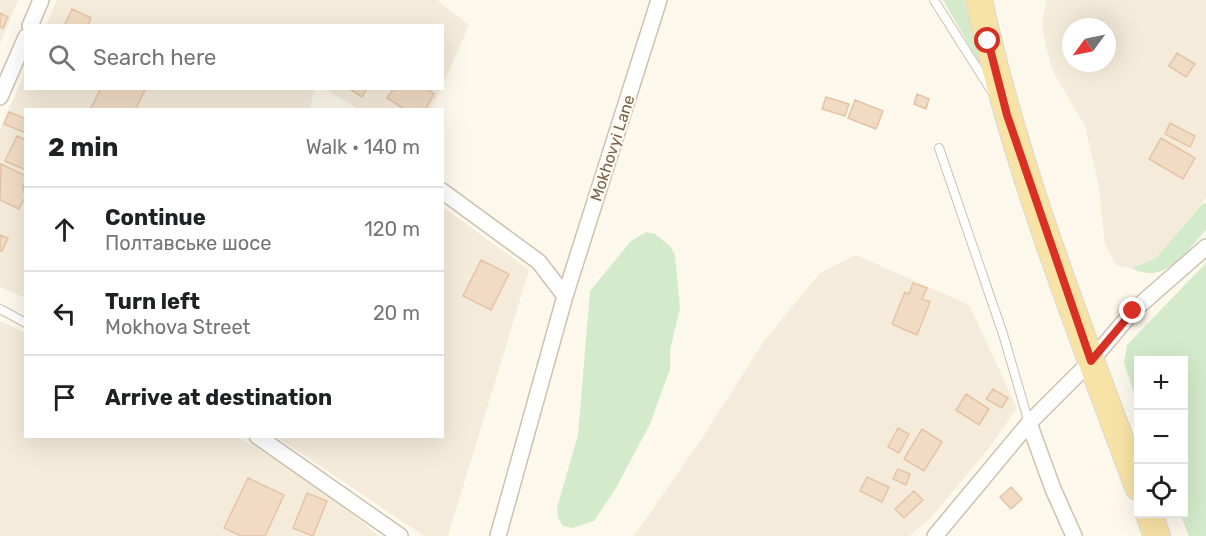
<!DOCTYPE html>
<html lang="en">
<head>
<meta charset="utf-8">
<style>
  body { margin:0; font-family:Rubik,sans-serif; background:#f6f6f6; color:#202124 }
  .controls { position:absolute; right:18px; bottom:18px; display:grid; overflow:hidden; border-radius:0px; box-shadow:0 6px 24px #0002 }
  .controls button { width:54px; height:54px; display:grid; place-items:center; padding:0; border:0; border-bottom:2px solid #e0e0e0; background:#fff; color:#202124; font:30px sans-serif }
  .compass { position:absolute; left:1062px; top:18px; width:54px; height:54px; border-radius:50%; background:#fff; box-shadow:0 6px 24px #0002; rotate:237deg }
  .stop { position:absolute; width:18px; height:18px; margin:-14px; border:4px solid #d93025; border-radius:50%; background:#fff }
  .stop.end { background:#d93025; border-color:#fff; box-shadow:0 2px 6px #0008 }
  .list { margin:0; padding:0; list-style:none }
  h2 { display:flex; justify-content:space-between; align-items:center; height:78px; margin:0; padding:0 24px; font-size:26px }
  h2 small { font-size:20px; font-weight:400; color:#757577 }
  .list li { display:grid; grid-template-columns:39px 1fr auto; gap:18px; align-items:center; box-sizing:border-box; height:84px; padding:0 24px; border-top:2px solid #e0e0e0 }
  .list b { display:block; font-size:22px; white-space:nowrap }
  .list p { margin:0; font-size:20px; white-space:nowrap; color:#757577 }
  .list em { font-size:20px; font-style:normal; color:#757577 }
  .icon { flex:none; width:33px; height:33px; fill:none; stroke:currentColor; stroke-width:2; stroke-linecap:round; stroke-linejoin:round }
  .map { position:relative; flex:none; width:1206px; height:536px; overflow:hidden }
  .search { position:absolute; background:#fff; box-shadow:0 6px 24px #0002; left:24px; top:24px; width:420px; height:66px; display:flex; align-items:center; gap:15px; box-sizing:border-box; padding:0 21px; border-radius:0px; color:#757577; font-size:22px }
  .panel { position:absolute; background:#fff; box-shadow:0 6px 24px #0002; left:24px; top:108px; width:420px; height:330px; border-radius:0px }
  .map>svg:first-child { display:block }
</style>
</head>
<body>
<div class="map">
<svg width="1206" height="536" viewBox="0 0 1206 536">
  <rect width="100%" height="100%" fill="#fcf8ec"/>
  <path fill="#f4ebda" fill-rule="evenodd" d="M0,0H18L0,44Z
    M57,0H437L469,25L443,84L442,26H46Z
    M1047,0H1206V198L1156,258L1132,268L1117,266L1105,244L1099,187L1085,126L1052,70L1044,38L1042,22ZM1071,27H1107V63H1071Z
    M25,73L26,88L315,89L310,107L313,109L26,110L25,298L0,287V129Z
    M325,89H441L431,110L358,109Z
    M443,207L529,270L448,536H424L277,437L442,436Z
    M856,255L969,305L1017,408L991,445L932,517L909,536H634L703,437L764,341L820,273Z
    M0,321L25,333L26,436L238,437L320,487L379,536H0Z"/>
  <path fill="#d3ebca" d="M943,0H964L985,73Z
    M1206,203V230C1187,250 1164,287 1132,268L1156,258L1202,204Z
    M646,232L655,234L670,246L675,255L680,308L670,350V369L650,424L616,488L594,521L572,528L563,526L558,518L557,508L578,435L590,291L631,241Z
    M1206,263V536H1189L1180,514H1184V360H1138V406L1124,362L1127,345Z"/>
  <path fill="#f1dbc4" stroke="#e4c4a5" stroke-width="1.5" d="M72,9L91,18L88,26H64Z
    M0,13L8,17L3,28L0,27Z
    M1177,53L1195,64L1186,77L1169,66Z
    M101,88H146L135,110H90Z
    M348,88H367L362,97Z
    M394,88H426L434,94L425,110H406L387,98Z
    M917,94L929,99L926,109L914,104Z
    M826,97L849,104L845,116L822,109Z
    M855,100L883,111L876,129L848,118Z
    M9,112L26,119V133L4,124Z
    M1170,123L1195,136L1190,147L1165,134Z
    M17,136L26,140V170L5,161Z
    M1161,138L1195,158L1183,179L1149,159Z
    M1,164L26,176L23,188L26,195L19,209L0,200Z
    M0,235L8,238L2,251H0Z
    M481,260L509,274L491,310L463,296Z
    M913,283L927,288L922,299L930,302L917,335L892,324L905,292L909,294Z
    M993,389L1008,398L1002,408L986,399Z
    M966,394L989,409L979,425L956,410Z
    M898,428L909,434L899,453L888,447Z
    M922,429L942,442L924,471L904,459Z
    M898,469L910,474L906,485L893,479Z
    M867,477L889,487L882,502L860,491Z
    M248,478L284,495L265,536H241L224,528Z
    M1011,487L1022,499L1011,509L1000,497Z
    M914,491L923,500L904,518L895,509Z
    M307,493L327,501L313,536L293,528Z"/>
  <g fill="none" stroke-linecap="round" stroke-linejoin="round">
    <g stroke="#cfc1b0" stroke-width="10">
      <path id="service" d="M934,0L991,90
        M939,148L1003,334L1029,423
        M0,309L26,323"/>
    </g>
    <g stroke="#cfc1b0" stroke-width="18">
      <path id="minor" d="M30,26L41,0
        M0,97L26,37
        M442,191L539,262L565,296
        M1029,423L1053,489L1074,536
        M257,436L400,536
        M498,536L565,296L659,0
        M935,536L1029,423L1091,361L1133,311L1206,247"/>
    </g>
    <g stroke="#dcd6d1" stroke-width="28">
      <path id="primary" d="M979,0C1015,167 1079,327 1138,487
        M1149,514L1157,536"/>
    </g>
    <use href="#service" stroke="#fff" stroke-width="8"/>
    <use href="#minor" stroke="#fff" stroke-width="15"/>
    <use href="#primary" stroke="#f8e3a7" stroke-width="26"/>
  </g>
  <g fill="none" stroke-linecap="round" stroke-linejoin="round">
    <path stroke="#d93025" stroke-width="8" d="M988,41L1007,115L1091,361L1133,311"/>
  </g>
  <g text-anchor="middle" stroke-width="4.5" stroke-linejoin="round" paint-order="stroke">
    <g font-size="16" fill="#78624e" stroke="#fffbf3">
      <text transform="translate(612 148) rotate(-72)" y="6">Mokhovyi Lane</text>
    </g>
  </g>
</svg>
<div class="controls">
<button>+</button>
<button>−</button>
<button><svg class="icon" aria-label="locate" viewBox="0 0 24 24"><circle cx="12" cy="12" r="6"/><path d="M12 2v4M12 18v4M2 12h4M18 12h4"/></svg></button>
</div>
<svg class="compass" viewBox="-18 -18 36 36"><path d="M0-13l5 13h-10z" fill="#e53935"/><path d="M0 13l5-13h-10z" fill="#757577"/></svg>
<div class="stop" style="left:988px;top:41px"></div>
<div class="stop end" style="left:1133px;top:311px"></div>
<div class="search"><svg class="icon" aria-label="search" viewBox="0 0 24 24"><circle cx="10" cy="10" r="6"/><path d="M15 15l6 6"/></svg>Search here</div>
<section class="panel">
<h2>2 min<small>Walk · 140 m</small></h2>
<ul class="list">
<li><svg class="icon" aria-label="ahead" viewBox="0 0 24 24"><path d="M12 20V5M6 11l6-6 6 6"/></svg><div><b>Continue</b><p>Полтавське шосе</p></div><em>120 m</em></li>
<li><svg class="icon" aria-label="left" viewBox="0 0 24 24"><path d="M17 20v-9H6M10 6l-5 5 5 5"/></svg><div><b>Turn left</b><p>Mokhova Street</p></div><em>20 m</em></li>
<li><svg class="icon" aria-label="arrive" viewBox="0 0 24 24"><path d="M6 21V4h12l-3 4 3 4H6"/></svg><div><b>Arrive at destination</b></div></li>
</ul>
</section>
</div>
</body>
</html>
